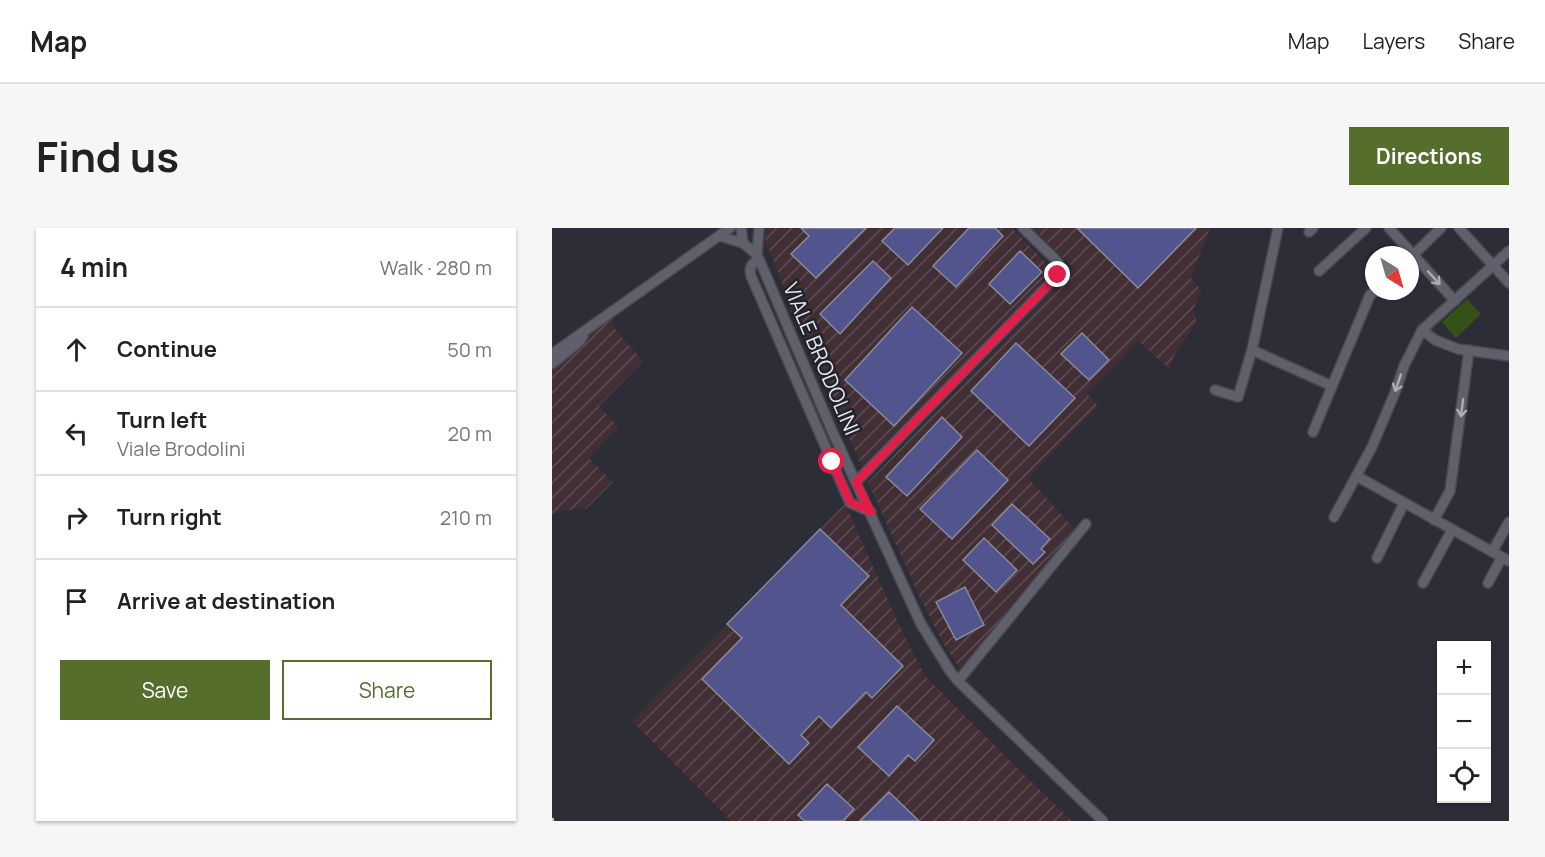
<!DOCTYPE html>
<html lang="en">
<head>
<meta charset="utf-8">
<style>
  body { margin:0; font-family:Manrope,sans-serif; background:#f6f6f6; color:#222 }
  .controls { position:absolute; right:18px; bottom:18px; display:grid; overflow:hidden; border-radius:0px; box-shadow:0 2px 4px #0004 }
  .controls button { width:54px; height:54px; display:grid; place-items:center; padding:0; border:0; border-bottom:2px solid #e0e0e0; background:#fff; color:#222; font:30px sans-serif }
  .compass { position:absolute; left:813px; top:18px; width:54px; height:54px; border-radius:50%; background:#fff; box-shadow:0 2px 4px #0004; rotate:143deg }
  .stop { position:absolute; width:18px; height:18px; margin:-14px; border:4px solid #e11d48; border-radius:50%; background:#fff }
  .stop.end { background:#e11d48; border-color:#fff; box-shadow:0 2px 6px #0008 }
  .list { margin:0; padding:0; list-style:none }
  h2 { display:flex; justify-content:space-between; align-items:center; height:78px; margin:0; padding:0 24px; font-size:26px }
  h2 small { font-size:20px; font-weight:400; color:#767676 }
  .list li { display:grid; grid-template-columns:39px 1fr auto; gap:18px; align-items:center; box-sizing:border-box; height:84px; padding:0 24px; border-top:2px solid #e0e0e0 }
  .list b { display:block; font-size:22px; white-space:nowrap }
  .list p { margin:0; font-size:20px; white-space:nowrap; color:#767676 }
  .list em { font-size:20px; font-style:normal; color:#767676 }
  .actions { display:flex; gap:12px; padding:18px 24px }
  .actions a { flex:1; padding:14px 0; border:2px solid #566e2c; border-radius:0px; text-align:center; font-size:21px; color:#566e2c }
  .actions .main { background:#566e2c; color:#fff }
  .icon { flex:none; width:33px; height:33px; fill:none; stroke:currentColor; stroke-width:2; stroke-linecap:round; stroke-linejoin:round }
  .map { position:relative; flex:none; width:957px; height:593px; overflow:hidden; border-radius:0px }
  header { display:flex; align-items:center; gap:36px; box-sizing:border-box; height:84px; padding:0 30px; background:#fff; border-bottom:2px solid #e0e0e0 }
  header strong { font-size:28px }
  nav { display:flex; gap:33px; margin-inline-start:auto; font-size:21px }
  .intro { display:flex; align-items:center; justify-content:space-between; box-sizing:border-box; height:144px; padding:0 36px }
  h1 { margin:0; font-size:42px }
  .button { padding:15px 27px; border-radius:0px; background:#566e2c; color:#fff; font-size:21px; font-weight:700 }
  main { display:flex; gap:36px; padding:0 36px }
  aside { flex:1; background:#fff; border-radius:0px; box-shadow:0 2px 4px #0004 }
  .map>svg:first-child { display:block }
</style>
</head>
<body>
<header>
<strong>Map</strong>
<nav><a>Map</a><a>Layers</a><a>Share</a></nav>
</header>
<div class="intro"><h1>Find us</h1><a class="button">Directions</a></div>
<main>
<aside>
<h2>4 min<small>Walk · 280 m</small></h2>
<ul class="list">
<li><svg class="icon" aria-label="ahead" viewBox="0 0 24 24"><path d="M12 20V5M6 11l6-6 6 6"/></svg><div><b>Continue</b></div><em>50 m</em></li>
<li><svg class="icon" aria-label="left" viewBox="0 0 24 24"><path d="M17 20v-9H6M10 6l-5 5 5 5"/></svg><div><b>Turn left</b><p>Viale Brodolini</p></div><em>20 m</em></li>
<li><svg class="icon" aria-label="right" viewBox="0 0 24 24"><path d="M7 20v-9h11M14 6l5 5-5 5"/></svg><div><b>Turn right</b></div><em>210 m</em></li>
<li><svg class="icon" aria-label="arrive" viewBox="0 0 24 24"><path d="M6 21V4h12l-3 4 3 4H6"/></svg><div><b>Arrive at destination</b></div></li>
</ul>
<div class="actions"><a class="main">Save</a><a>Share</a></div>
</aside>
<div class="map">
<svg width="957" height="593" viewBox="0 0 957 593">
  <defs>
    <pattern id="industrial-furrows" width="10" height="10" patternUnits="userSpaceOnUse" patternTransform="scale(1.5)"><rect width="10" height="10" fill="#422f36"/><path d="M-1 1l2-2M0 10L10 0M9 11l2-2" fill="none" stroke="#5d4d53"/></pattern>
  </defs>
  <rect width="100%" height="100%" fill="#2c2d36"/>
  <path fill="url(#industrial-furrows)" d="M214,0H460L497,38L496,45L494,50L310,239L243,88L213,12Z
    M480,0H658L639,50L649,62L641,82L645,94L623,126L617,141L586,113L535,166L546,178L476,250L523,301L409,442L391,415L366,365L316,254L522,40Z
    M61,89L62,100L91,133L47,178L67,199L37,230L61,254L34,281L10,282L0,287V132Z
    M293,276L350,403L373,448L459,534L520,593H179L80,493Z"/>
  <path fill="#345118" d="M915,71L929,86L904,110L890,94Z"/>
  <path fill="#51548d" stroke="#8a8b96" stroke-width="1.5" d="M249,0H314L264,50L239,26L257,8Z
    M343,0H391L356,37L330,13Z
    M417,0H443L451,8L404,59L381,38Z
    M525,0H644L586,60Z
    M468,23L490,44L458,76L437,56Z
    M321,33L339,50L288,106L268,86Z
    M360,79L410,125L342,198L293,152Z
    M530,105L557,132L537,152L509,126Z
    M464,115L523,170L477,218L419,163Z
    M390,189L410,209L355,268L334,249Z
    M425,222L456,252L400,311L368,281Z
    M460,276L498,311L489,321L493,324L481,336L440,297Z
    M268,301L317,348L289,377L351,438L320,470L314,464L279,500L267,488L249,507L257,515L237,536L150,451L190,410L175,396Z
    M432,310L465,342L444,364L411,332Z
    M413,359L432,397L404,412L384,374Z
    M345,478L382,512L363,533L356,527L337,548L306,519Z
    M275,556L302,581L291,593H253L246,587Z
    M337,564L367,593H308Z"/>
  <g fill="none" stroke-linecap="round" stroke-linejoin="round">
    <g stroke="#474850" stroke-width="12">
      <path id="minor" d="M189,0L191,15
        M207,0L205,27L207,31L281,205L369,396L398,443L406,453L551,593
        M726,0L700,122L780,158
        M837,0L903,73
        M907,0L957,55
        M757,4L761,0
        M167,8L191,15L205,27
        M858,30L889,0
        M207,31C199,36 197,39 199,48L298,275L319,284
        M767,43L814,0
        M870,102L883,112L906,121L957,128
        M0,126L178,0
        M0,136L27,114L31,108
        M663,162L686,169L700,122
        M761,204L818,67L823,63
        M805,247L808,250L957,333
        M304,254L506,47L507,43L506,34L471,0
        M782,289L820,219L844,162L852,138L870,102L957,23
        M882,292L898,263L917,122
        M940,324L957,294
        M825,330L852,275
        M871,355L900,302
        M936,355L950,329
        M406,453L534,296"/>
    </g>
    <use href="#minor" stroke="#5f606b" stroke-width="9"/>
    <path stroke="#cbccd2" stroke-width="3" stroke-dasharray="9 4.5" stroke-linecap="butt" d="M0,590L1,593"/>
  </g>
  <defs><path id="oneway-shaft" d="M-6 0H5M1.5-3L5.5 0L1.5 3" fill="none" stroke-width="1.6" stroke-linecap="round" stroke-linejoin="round" transform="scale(1.5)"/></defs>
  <g stroke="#aaabb3">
    <use href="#oneway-shaft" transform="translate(882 50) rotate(48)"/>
    <use href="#oneway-shaft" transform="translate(846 155) rotate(109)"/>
    <use href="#oneway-shaft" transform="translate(910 180) rotate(97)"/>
  </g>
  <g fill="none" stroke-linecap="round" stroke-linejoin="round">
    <path stroke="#e11d48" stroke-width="8" d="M280,234L298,274L319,284L304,254L506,47"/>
  </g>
  <g text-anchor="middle" stroke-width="5" stroke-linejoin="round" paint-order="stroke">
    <g font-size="21" fill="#e7e8ee" stroke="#22232c">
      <text transform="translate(269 131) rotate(67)" y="7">VIALE BRODOLINI</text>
    </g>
  </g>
</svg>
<div class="controls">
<button>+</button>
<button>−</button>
<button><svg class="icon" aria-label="locate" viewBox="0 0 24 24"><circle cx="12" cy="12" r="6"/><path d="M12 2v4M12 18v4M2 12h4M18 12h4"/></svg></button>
</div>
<svg class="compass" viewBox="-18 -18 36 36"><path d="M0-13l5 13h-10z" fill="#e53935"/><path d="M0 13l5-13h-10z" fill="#767676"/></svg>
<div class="stop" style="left:280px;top:234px"></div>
<div class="stop end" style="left:506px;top:47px"></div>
</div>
</main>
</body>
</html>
